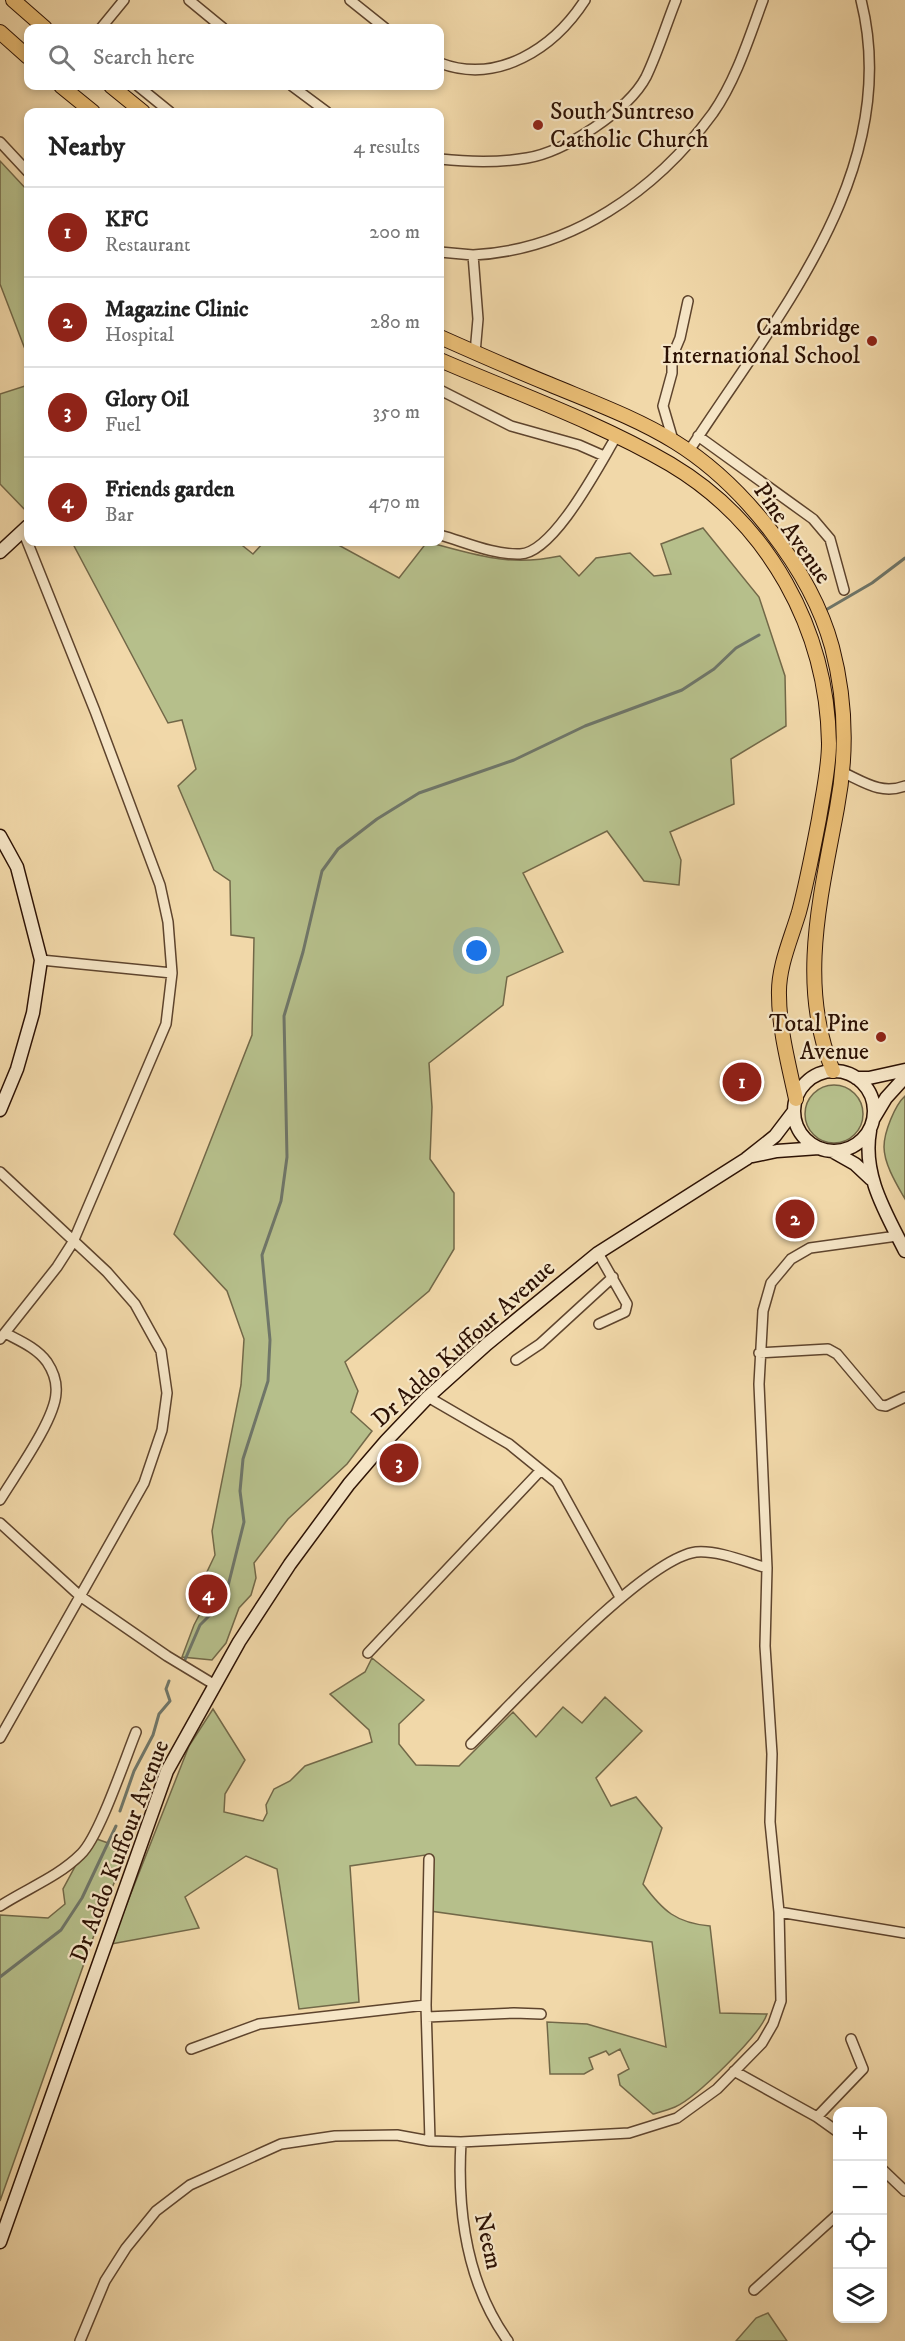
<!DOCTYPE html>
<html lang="en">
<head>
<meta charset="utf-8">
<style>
  body { margin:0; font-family:"IM FELL DW Pica",serif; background:#f2f2f2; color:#222 }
  .controls { position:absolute; right:18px; bottom:18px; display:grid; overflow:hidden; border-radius:12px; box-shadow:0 3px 9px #0003 }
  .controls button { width:54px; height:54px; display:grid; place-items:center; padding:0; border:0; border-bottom:2px solid #e0e0e0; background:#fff; color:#222; font:30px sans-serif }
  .you { position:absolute; left:477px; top:951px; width:21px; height:21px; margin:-15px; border:4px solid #fff; border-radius:50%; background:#1a73e8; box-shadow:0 0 0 9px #1a73e833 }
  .badge { display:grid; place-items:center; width:39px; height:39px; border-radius:50%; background:#8f2418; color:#fff; font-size:20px; font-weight:700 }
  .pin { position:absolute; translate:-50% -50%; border:3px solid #fff; box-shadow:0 2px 6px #0006 }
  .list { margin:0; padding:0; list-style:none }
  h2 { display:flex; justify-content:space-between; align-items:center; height:78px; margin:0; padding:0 24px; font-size:26px }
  h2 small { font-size:20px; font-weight:400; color:#767676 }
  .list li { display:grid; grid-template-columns:39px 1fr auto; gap:18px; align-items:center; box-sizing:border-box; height:90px; padding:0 24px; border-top:2px solid #e0e0e0 }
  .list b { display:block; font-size:22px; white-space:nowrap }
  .list p { margin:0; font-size:20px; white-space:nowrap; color:#767676 }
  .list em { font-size:20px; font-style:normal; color:#767676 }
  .icon { flex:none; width:33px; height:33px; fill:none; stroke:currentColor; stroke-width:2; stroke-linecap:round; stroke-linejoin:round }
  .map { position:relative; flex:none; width:905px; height:2341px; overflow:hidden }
  .search { position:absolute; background:#fff; box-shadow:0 3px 9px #0003; left:24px; top:24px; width:420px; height:66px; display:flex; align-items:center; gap:15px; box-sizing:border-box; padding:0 21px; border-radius:12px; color:#767676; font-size:22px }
  .panel { position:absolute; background:#fff; box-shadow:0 3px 9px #0003; left:24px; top:108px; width:420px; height:438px; border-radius:12px }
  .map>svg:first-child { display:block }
</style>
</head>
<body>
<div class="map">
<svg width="905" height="2341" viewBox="0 0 905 2341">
  <rect width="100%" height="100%" fill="#f1d8a9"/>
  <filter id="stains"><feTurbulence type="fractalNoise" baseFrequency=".00333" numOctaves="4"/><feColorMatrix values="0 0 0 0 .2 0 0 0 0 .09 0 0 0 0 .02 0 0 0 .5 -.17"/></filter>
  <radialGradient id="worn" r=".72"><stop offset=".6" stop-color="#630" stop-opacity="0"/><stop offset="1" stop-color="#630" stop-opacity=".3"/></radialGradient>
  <path fill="#b6bf8b" stroke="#726848" stroke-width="1.5" d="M0,161L28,191V357L0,284Z
    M28,385V513L0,484V394Z
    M703,528L759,597L785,676L786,726L731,759L734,804L670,832L681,860L679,885L644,881L607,831L523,873L563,952L507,977L503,1005L429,1063L432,1107L430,1159L454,1193V1249L429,1291L345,1362L358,1391L351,1412L372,1431L347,1464L288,1519L254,1563L256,1578L251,1595L239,1608L226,1643L212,1660L182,1657L194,1625L215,1585L206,1574L215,1555L212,1531L241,1385L244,1339L227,1291L174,1234L252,1035L254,938L231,935L230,881L214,870L178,786L196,769L182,720L168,723L73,544L76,542H238L253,554L264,542H333L399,578L427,542C477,555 508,567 560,556L579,576L596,558L630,553L654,576L671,574L661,544Z
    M805 1114a29 29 0 1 1 58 0a29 29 0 1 1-58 0Z
    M905,1096V1199C897,1185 884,1164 884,1147C884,1132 895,1105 905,1096Z
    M372,1658L424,1700L399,1724V1744L416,1765L459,1766L513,1712L536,1737L563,1707L582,1723L605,1697L642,1731L596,1778L611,1806L636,1797L662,1828L643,1884C663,1911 676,1923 710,1926L720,2013L767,2014C760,2035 696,2098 675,2107C668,2110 660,2112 653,2114L620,2085L618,2075L629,2069L620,2049L609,2055L606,2051L589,2058L593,2069L584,2074H550L547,2022L587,2024L666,2047L652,1942L423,1910L425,1855L350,1866L359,2002L299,2009L277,1869L246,1856L185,1897L199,1928L111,1944L189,1746L213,1709L245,1760L225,1794L224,1812L263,1821L267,1813L266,1805L274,1789L290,1781L305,1766L372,1742L369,1730L330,1694L365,1672Z
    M91,1837L128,1850L104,1907L0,2201V1915L48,1918L65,1904L63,1889Z
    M768,2313L787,2341H736L756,2318Z"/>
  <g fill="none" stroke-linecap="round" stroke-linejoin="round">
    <path stroke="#6f7669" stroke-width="3" d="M824,611L872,583L905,558
      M184,1662L200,1625L214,1611L227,1590L244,1522L240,1491L243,1459L268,1381L270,1340L262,1255L281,1201L287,1157L284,1016L303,952L322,871L338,849L377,819L419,793L514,760L585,726L682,690L714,669L736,648L759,635
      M120,1811L134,1771L153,1735L159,1714L170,1701L166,1689L169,1681
      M0,1977L61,1930L82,1898L116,1826"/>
    <g stroke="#5e442d" stroke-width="12">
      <path id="street" d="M189,0L223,28
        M350,0L385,28
        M101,28L124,0
        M440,63C498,85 554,48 585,0
        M138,86L170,112
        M292,86L327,112
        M0,142L28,172
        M440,159C468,162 498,163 527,158C564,152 628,111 646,77C658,52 666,25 676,0
        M440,252L473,255
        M475,353L478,319L473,255C571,250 656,191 713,113C736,80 749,38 763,0
        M440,390L511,426L579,445L604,456
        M698,436L813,519L830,539L844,590
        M673,440L663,406L672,373V357L680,338L688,301
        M689,451C775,317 904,171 861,0
        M440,535C465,542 493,555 520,554C554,553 599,465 616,437
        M842,772C864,782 881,795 905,786
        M41,960L172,973
        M0,1172L107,1272L135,1304L161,1351L167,1393L162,1430L144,1483L0,1738
        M598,1253L627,1304L625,1312L599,1324
        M0,1339L57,1267L73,1242L166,1024L172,973L168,922L160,885L95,711L23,531
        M759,1353L828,1349L837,1354L880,1405L886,1406L905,1397
        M516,1360L540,1344L613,1277
        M428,1397L509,1444L557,1483L620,1597
        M0,1500C15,1475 55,1420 56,1393C57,1382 53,1371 47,1362C37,1348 20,1341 5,1333
        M0,1523L80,1596L167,1656L215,1685
        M368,1653L541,1470
        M471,1744C513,1703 643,1559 696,1552C718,1550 746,1562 767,1568
        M429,1859L426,2005L430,2141
        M0,1906C28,1888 58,1877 81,1854C99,1837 125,1759 136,1732
        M779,1912L905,1933
        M427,2017L514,2013L541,2014
        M191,2049L259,2024L426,2005
        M734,2071L817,2117L838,2132
        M817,2117L863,2069L851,2039
        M461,2142C457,2211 467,2284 508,2341
        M882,2169L905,2191
        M754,2290L838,2214
        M80,2341L105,2281L126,2248L156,2211L190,2185L281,2144L335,2136L397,2135L430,2141L461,2142L629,2133L677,2118L717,2089L762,2043L773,2024L781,2001L779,1912L770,1822L772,1754L765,1646L767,1568L759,1384L763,1311L771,1283L791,1259L810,1248L897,1236"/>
    </g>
    <g stroke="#2d1204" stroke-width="15">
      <path id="secondary" d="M0,552L28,526
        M0,836L17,867L41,960L33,1013L17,1069L0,1110
        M794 1111a40 40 0 1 1 80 0a40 40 0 1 1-80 0Z
        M856,1078H869L905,1070
        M874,1118L886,1098L905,1077
        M870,1131C862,1175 886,1213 905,1251
        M832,1151L855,1164L871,1179
        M753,1156L777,1151L819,1148
        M0,2242L167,1771L239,1642L290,1564L349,1484L386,1441L428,1397L487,1344L598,1253L746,1159L775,1136L794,1111"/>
    </g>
    <g stroke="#2d1204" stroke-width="16">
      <path id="primary" d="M13,0L45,28
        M0,32L28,57
        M61,86L93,112
        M111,86L143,112
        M440,337C476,353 512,369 549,384C592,402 636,418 675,442C743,484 811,570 832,647C846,700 847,755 837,808C821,896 797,985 833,1071
        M440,360C516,393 598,422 670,464C769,523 827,629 829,743C829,768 823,794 819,819C813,850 807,882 799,912C791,939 778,967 779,995C779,1029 789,1066 796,1099"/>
    </g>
    <use href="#street" stroke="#f6e6c7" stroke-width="9"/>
    <use href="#secondary" stroke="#f6e6c7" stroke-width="12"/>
    <use href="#primary" stroke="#e8bc74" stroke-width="14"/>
  </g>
  <g fill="#8f2418" stroke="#f6e6c7" stroke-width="2">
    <circle cx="538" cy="125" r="6"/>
    <circle cx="872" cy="341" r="6"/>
    <circle cx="881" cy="1037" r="6"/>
  </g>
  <g text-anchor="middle" stroke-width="4.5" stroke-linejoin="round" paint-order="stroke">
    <g font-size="24" fill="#2d1204" stroke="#f6e6c7" text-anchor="end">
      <text x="550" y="119" text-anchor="start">South Suntreso<tspan x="550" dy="28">Catholic Church</tspan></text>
      <text x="860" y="335">Cambridge<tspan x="860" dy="28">International School</tspan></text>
      <text x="869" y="1031">Total Pine<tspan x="869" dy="28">Avenue</tspan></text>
    </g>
    <g font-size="24" fill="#2d1204" stroke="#f6e6c7">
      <text transform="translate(793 533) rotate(55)" y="8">Pine Avenue</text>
      <text transform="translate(463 1343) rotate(-42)" y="8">Dr Addo Kuffour Avenue</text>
      <text transform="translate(119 1851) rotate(-69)" y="8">Dr Addo Kuffour Avenue</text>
      <text transform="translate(489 2241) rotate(77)" y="8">Neem</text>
    </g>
  </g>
  <rect width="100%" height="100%" filter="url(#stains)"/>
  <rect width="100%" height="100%" fill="url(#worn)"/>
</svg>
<div class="controls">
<button>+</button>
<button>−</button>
<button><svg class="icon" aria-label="locate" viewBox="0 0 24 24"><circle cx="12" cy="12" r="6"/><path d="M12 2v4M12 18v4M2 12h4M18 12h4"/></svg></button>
<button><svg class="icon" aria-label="layers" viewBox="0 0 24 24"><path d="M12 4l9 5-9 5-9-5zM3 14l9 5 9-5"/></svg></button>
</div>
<div class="you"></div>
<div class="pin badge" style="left:742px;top:1082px">1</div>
<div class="pin badge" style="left:795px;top:1219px">2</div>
<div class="pin badge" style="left:399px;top:1463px">3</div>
<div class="pin badge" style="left:208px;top:1594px">4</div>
<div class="search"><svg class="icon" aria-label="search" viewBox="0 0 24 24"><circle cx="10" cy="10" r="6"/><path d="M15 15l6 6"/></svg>Search here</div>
<section class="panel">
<h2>Nearby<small>4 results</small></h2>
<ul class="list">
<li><span class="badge">1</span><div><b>KFC</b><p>Restaurant</p></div><em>200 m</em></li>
<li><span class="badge">2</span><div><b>Magazine Clinic</b><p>Hospital</p></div><em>280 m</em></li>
<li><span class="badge">3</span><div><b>Glory Oil</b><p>Fuel</p></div><em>350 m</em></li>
<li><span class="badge">4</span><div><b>Friends garden</b><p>Bar</p></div><em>470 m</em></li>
</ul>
</section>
</div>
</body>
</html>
